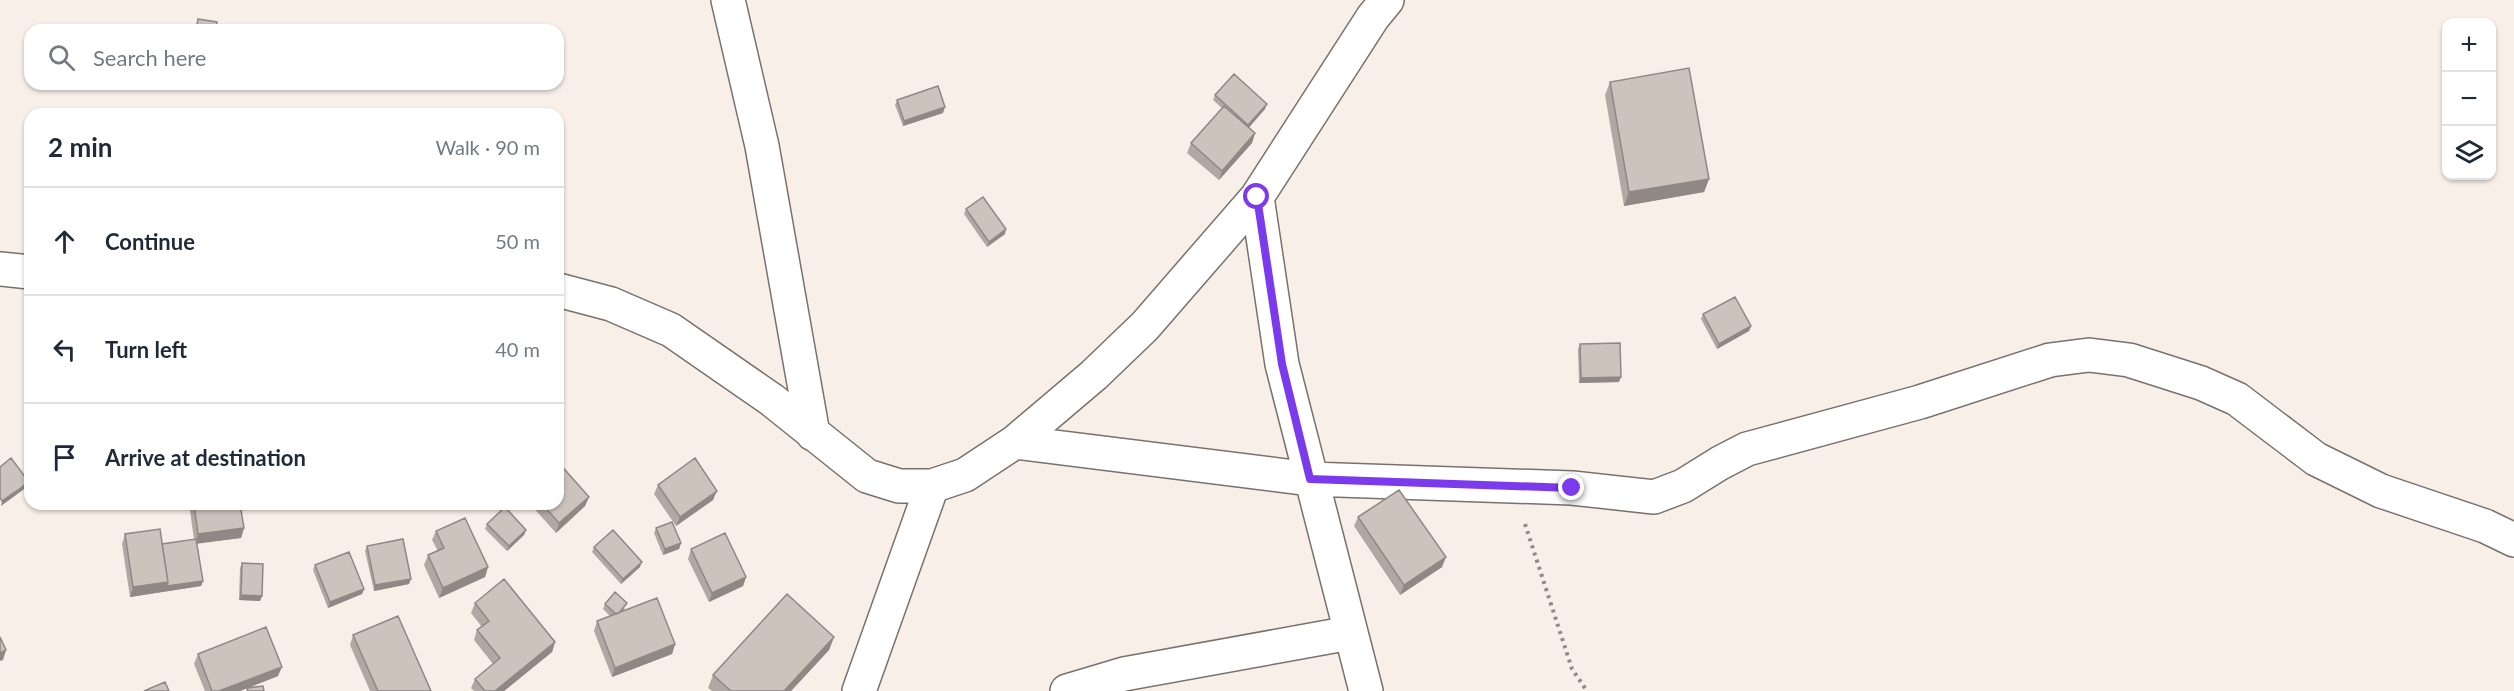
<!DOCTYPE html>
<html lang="en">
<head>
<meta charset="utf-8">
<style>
  body { margin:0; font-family:Lato,sans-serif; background:#f2f2f3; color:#1f2937 }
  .controls { position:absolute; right:18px; top:18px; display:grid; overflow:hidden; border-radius:12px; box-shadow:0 2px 4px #0004 }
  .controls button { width:54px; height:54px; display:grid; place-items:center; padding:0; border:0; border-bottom:2px solid #e0e1e3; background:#fff; color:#1f2937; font:30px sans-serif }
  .stop { position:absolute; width:18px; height:18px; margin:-14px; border:4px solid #7c3aed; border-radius:50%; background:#fff }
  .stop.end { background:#7c3aed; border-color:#fff; box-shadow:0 2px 6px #0008 }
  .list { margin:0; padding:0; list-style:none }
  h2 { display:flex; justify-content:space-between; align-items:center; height:78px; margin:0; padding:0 24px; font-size:26px }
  h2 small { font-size:20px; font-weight:400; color:#747a83 }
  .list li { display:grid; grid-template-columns:39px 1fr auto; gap:18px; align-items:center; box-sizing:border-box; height:108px; padding:0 24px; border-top:2px solid #e0e1e3 }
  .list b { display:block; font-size:22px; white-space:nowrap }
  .list em { font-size:20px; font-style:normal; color:#747a83 }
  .icon { flex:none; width:33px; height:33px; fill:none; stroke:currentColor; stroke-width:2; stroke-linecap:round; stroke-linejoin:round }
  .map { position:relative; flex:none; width:2514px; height:691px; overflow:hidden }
  .search { position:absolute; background:#fff; box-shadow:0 2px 4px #0004; left:24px; top:24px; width:540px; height:66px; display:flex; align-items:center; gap:15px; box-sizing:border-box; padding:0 21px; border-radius:18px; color:#747a83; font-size:22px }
  .panel { position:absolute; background:#fff; box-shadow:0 2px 4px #0004; left:24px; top:108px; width:540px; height:402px; border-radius:18px }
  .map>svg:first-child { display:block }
</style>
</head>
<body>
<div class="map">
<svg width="2514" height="691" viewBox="0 0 2514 691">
  <rect width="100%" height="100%" fill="#f9efe9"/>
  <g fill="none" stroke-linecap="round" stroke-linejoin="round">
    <g stroke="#79716c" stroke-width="36">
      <path id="street" d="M728,0L762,146L813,434
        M1257,197L1282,364L1366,691
        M0,269L30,272
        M558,290L611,304L671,330L772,400L867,476L899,486H932L965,475L1015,442L1094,375L1145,326L1257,197L1373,17L1387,0
        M1015,442L1310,479L1572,488L1654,497L1683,486L1720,463L1747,449L1920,402L2050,360L2089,355L2129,360L2201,383L2237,399L2316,459L2381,491L2485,526L2514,540
        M859,691L932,486
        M1067,691L1124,674L1350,633"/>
    </g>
    <path stroke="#908985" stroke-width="4" stroke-dasharray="3 4.5" stroke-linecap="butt" d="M1525,524L1572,669L1587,691"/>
    <use href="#street" stroke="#fff" stroke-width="33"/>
  </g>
  <path fill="#afa8a3" d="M1610,82L1709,179L1704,192L1624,206L1605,95Z
    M1215,95L1265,109L1249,127L1255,133L1252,143L1219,180L1187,153L1191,143L1222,108L1213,100Z
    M897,100L943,113L903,126L895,105Z
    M966,209L1005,234L987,247L964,214Z
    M1703,314L1751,326L1749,331L1717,349L1701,319Z
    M1580,344L1619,382L1579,383L1578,349Z
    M658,485L713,500L676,526L654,494Z
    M589,497L585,506L556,533L530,504H558Z
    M189,504H240L244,528L241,538L197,543L203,581L201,586L130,597L122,544L125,534L162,544L194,539Z
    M1358,517L1442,567L1400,595L1354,526Z
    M487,524L526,530L524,535L507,551L485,529Z
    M656,528L681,543L679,549L663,555L654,533Z
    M436,531L488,567L485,577L439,598L424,565L428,555L438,551L432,540Z
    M367,546L409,584L374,591L365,551Z
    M594,547L640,567L621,584L592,552Z
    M691,549L746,577L743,586L709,602L688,559Z
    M242,563L262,596L260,601L239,600L240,568Z
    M315,565L364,589L362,594L328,608L313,570Z
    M475,603L555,642L552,652L504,691H474L471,688L475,679L493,664L474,640L477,630L482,627L471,613Z
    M605,604L625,608L623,611L675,644L672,654L612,677L594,631L597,621L610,616L603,609Z
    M353,635L431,691H370L350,645Z
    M834,637L829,650L791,691H712L708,688L713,675Z
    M198,654L278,676L248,688L264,691H246L247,688L240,691H205L194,664Z"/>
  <path fill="#8f8884" d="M1267,104L1265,109L1246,131L1248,125Z
    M945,107L943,113L903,126L904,121Z
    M1255,133L1252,143L1219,180L1222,171Z
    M1709,179L1704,192L1624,206L1629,192Z
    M1006,229L1005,234L987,247L989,242Z
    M1751,326L1749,331L1717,349L1719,344Z
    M1621,377L1619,382L1579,383L1581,378Z
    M29,482L27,487L1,506L2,501Z
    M717,491L713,500L676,526L680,517Z
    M589,497L585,506L556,533L559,523Z
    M244,528L241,538L195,544L198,534Z
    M526,530L524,535L507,551L509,546Z
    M681,543L679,549L663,555L665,549Z
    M1446,557L1442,567L1400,595L1404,585Z
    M642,562L640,567L621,584L623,579Z
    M488,567L485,577L439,598L443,588Z
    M746,577L743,586L709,602L712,593Z
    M411,579L409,584L374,591L375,585Z
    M203,581L201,586L130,597L133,587L168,582Z
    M364,589L362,594L328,608L330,602Z
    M241,595L262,596L260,601L239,600Z
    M834,637L829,650L791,691H784Z
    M555,642L552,652L504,691H495Z
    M675,644L672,654L612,677L615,668Z
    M6,650L3,660L0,661V653Z
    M282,667L278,676L240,691H219Z"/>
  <path fill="#ccc3bd" stroke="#8f8884" stroke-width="1.5" d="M198,19L217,22L216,30H196Z
    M1689,68L1709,179L1629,192L1610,82Z
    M1234,74L1267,104L1248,125L1215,95Z
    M938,86L945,107L904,121L897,100Z
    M1224,106L1255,133L1222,171L1191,143Z
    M983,197L1006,229L989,242L966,209Z
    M1735,297L1751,326L1719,344L1703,314Z
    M1620,343L1621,377L1581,378L1580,344Z
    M11,458L29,482L2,501L0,498V467Z
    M695,458L717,491L680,517L658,485Z
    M558,462L589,497L559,523L542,504H558Z
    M1399,490L1446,557L1404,585L1358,517Z
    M194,504H240L244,528L198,534Z
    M505,507L526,530L509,546L487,524Z
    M465,518L488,567L443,588L428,555L444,548L436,531Z
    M672,522L681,543L665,549L656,528Z
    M160,529L168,582L133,587L125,534Z
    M613,530L642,562L623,579L594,547Z
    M725,533L746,577L712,593L691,549Z
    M196,539L203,581L167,586L168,582L162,544Z
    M403,539L411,579L375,585L367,546Z
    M349,552L364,589L330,602L315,565Z
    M242,563L263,564L262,596L241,595Z
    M504,579L555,642L495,691H485L475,679L500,658L477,630L489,621L475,603Z
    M615,592L627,603L619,613L616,614L605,604Z
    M787,594L834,637L784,691H731L713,675Z
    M657,598L675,644L615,668L597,621Z
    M398,616L431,691H378L353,635Z
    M266,627L282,667L219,691H212L198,654Z
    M0,637L6,650L0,653Z
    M165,682L169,691H144Z
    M263,686L264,691H248L247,688Z"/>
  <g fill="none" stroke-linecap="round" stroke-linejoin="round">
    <path stroke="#7c3aed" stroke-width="8" d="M1257,197L1282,364L1310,479L1572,488"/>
  </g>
</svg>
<div class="controls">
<button>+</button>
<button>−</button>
<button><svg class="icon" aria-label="layers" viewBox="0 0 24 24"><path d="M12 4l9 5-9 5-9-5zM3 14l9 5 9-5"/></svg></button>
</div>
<div class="stop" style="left:1257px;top:197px"></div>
<div class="stop end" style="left:1572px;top:488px"></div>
<div class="search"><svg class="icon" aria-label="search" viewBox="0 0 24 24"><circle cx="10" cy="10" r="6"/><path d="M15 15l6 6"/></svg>Search here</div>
<section class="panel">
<h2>2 min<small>Walk · 90 m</small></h2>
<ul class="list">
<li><svg class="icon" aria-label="ahead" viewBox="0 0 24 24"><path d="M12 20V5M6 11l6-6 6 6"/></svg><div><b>Continue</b></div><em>50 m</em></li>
<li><svg class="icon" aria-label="left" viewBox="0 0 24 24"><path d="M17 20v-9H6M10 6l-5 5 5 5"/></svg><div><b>Turn left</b></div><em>40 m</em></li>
<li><svg class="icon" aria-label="arrive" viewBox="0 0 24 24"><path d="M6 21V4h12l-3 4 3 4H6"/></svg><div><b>Arrive at destination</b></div></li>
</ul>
</section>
</div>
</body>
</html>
